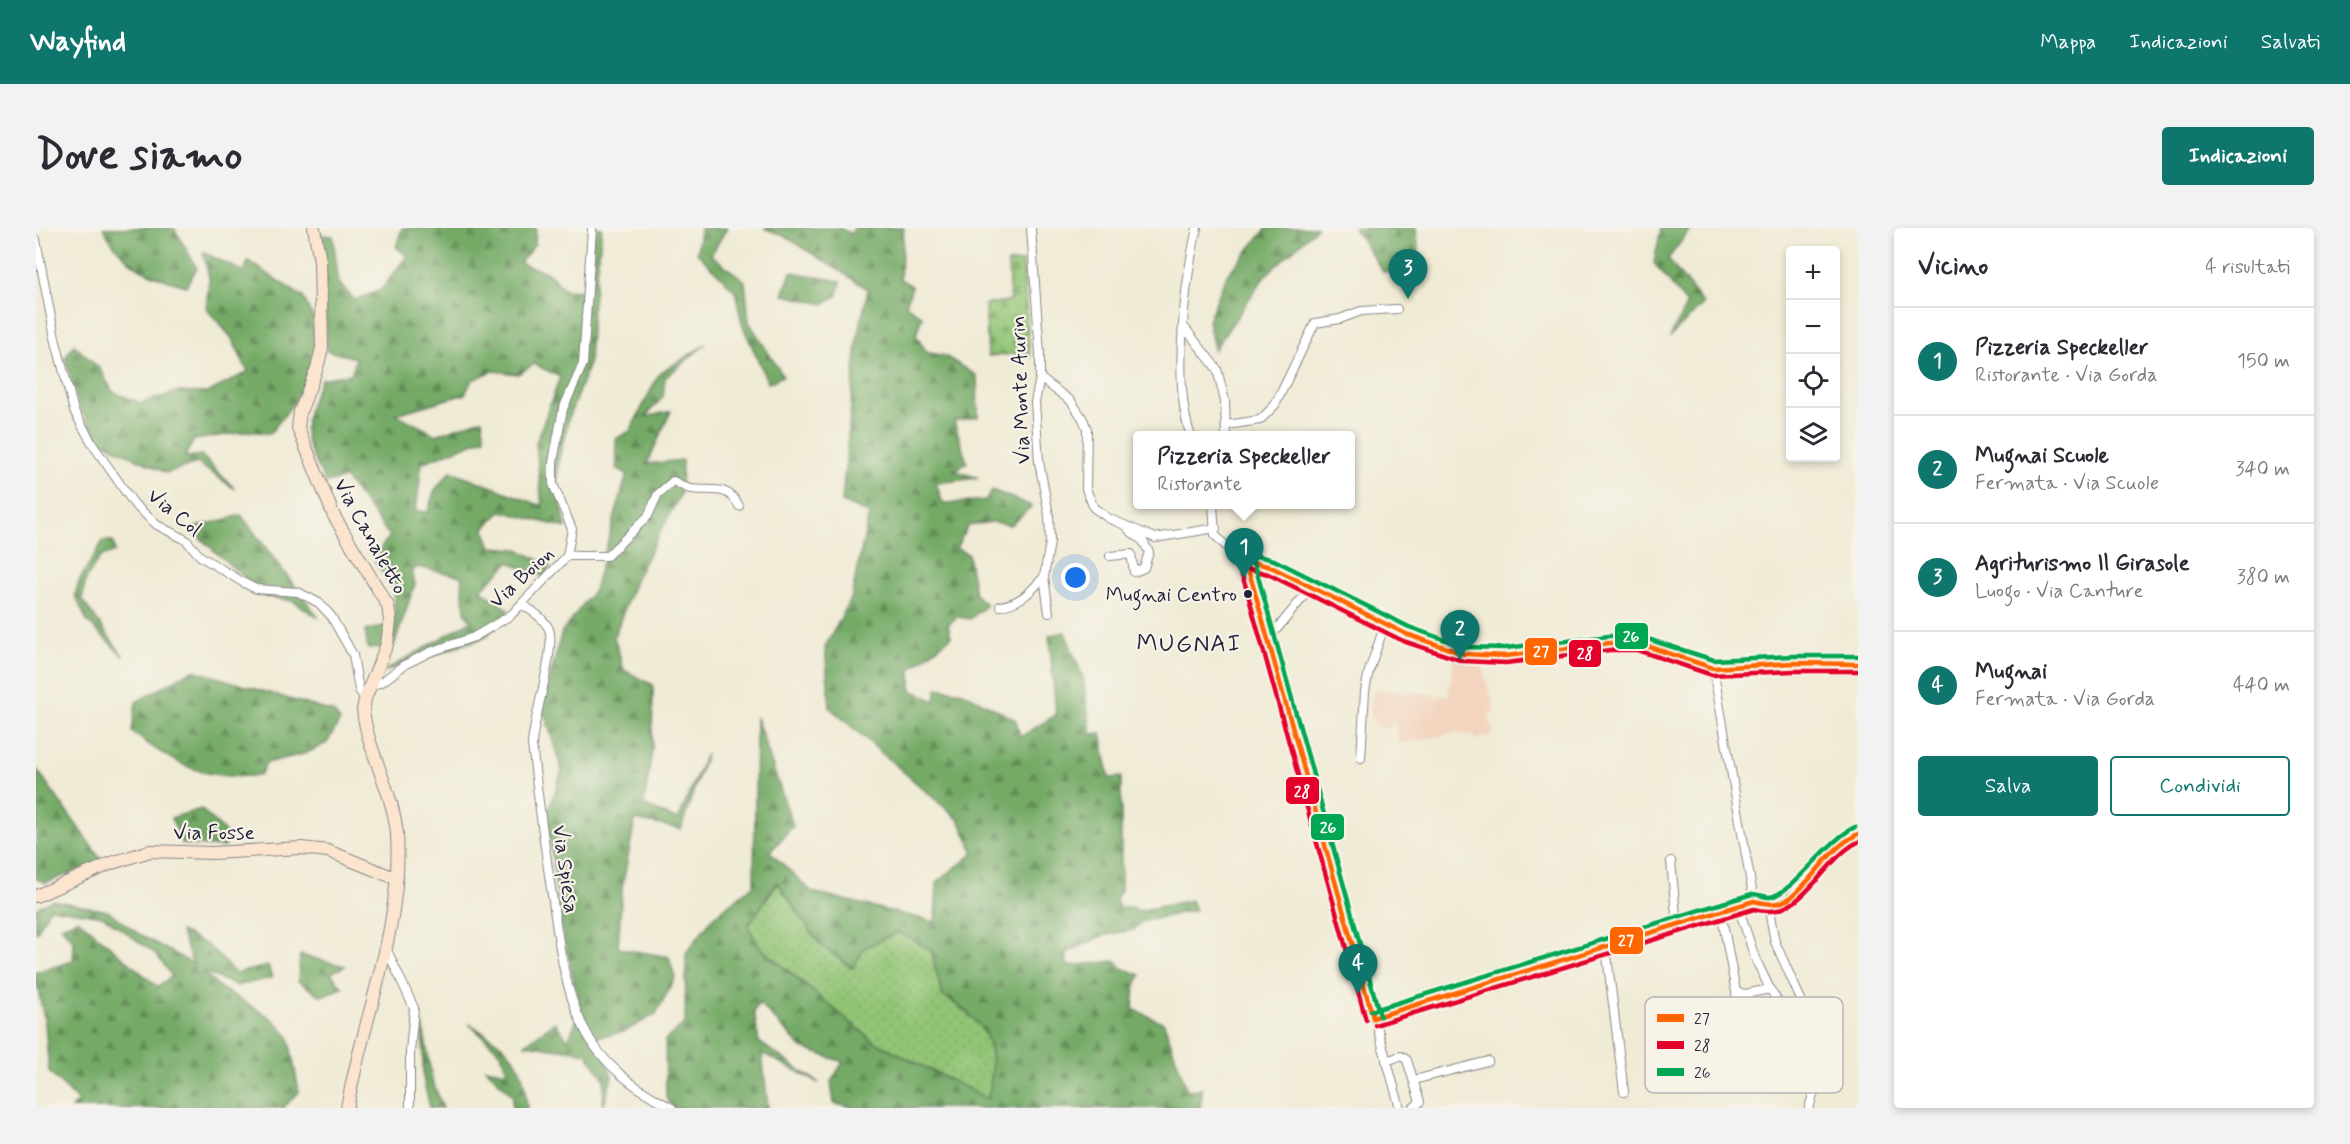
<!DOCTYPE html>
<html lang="it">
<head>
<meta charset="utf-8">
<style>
  body { margin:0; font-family:Mynerve,sans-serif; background:#f2f2f3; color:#2b2b33 }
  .controls { position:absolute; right:18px; top:18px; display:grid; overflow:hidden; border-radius:6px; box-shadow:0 3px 9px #0003 }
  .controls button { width:54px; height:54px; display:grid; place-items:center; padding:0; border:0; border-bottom:2px solid #e1e1e2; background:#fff; color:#2b2b33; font:30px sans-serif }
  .you { position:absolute; left:1040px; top:350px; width:21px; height:21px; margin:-15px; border:4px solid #fff; border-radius:50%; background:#1a73e8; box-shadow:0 0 0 9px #1a73e833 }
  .badge { display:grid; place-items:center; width:39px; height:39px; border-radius:50%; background:#0f766e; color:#fff; font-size:20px; font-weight:700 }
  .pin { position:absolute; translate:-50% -50px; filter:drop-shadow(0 2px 3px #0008) }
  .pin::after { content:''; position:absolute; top:32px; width:21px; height:18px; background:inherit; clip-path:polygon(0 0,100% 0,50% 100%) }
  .popup { position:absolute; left:1097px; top:203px; width:222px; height:78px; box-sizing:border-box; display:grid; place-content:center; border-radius:6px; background:#fff; filter:drop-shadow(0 2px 4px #0005); font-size:20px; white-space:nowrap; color:#7c7c81 }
  .popup b { font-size:22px; color:#2b2b33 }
  .popup::after { content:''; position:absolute; left:50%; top:100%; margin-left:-12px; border:12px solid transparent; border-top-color:#fff }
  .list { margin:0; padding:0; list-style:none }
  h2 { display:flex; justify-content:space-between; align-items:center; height:78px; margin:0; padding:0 24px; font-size:26px }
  h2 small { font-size:20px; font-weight:400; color:#7c7c81 }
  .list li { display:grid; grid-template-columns:39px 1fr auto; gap:18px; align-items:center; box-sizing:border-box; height:108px; padding:0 24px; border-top:2px solid #e1e1e2 }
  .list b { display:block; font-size:22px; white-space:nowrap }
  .list p { margin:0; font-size:20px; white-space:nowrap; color:#7c7c81 }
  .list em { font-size:20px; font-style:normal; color:#7c7c81 }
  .actions { display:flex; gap:12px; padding:18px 24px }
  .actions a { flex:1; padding:14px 0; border:2px solid #0f766e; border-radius:6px; text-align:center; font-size:21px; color:#0f766e }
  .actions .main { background:#0f766e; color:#fff }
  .icon { flex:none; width:33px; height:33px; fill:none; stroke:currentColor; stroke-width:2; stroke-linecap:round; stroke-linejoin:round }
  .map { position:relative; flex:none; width:1822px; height:880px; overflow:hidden; border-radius:6px }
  header { display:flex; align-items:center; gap:36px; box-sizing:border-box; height:84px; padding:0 30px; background:#0f766e; color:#fff }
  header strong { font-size:28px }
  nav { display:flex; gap:33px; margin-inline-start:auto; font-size:21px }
  .intro { display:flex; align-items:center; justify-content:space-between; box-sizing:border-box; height:144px; padding:0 36px }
  h1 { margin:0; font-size:42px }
  .button { padding:15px 27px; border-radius:6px; background:#0f766e; color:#fff; font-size:21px; font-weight:700 }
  main { display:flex; gap:36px; padding:0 36px }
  aside { flex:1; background:#fff; border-radius:6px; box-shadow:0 3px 9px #0003 }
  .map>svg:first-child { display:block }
</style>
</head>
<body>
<header>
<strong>Wayfind</strong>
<nav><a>Mappa</a><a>Indicazioni</a><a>Salvati</a></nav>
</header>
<div class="intro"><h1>Dove siamo</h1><a class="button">Indicazioni</a></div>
<main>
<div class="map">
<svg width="1822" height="880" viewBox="0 0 1822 880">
  <defs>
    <pattern id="grass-dots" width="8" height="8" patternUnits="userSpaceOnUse" patternTransform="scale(1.5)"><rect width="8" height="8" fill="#92c475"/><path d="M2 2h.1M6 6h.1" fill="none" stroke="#7ea866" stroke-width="1.8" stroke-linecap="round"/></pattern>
    <pattern id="forest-firs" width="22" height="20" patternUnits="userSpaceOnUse" patternTransform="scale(1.5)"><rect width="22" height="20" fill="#75aa66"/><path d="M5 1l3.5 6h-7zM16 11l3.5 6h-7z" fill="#608a55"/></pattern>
    <pattern id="cemetery-stones" width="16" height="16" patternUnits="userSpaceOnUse" patternTransform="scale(1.5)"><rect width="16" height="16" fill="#92c475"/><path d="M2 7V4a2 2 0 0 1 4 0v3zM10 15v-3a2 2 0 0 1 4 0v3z" fill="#7ea866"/></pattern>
  </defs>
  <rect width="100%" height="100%" fill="#f7f3e8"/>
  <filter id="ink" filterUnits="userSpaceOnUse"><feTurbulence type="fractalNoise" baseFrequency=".0167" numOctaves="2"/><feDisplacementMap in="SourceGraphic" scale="12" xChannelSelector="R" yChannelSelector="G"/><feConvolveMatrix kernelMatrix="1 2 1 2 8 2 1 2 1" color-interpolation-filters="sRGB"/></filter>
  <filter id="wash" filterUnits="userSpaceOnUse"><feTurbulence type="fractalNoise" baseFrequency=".008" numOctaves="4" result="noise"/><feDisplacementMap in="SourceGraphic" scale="24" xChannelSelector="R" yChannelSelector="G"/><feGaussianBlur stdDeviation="1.35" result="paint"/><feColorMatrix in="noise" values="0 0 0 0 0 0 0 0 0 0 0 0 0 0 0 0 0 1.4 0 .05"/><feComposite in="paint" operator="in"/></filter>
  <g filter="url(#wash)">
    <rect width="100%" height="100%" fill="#f0ebd5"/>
    <path fill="#f3d4bf" d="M1418,432L1446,436L1459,483L1452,485L1457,506L1439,512L1438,507L1418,505L1362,516L1359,495L1352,500H1344L1336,495L1334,487L1337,460L1398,466L1399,470H1403V467L1412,468Z"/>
    <path fill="url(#grass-dots)" stroke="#5a7358" stroke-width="1.5" d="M742,654L784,717L816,740L828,720L862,704L896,722L906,767C915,772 927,777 934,784C958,807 959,841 952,871L837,813L724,719L712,698Z"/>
    <path fill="url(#forest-firs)" stroke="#4c6650" stroke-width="1.5" fill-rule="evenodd" d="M67,0H138L161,40L150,58C111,47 87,37 67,0Z
      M366,0H500L499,16L484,35L512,45L529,62L548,63L555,0H566L556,84L553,136L533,189L523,231L521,254L530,300L465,283L448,301L455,319L482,321L514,338L508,349L473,334L445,362L473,382L450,409L347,444L435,393L429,384L425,348L381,339L376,344L379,356L358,418L332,421L329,403L359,395L358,361L337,330L354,308L309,250L290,255C265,207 262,202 285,151L315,146L320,130L291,123L286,7L297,8L303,55L319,72L345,62L371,28L360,19ZM498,136L524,149L500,215L506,278L415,243L398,263L392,284L380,283L386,235L449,210L446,191L400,207L360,186L429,166L436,152L457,143L482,146Z
      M664,0H691L675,27L709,53L713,94L747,148L732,155L706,96L699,63L661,25Z
      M728,0H804L815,6L818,0H868L864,51L876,58L870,77L886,88L880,107L890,124L909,128L941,148L942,189L918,193L931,235L918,242L943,250L900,255L907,276L950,272L956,262L996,278L975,297L955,294L932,298L920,320L932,326L939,366L951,377L934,391L921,389L912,397L915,409L875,441V462L899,473L901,460L927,464L980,492L984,509L1020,487L1013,407L1029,404L1047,450L1055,506L1065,505L1073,550L1085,549V663L1080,670L1083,680L1097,679L1102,683L1155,672L1159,682L1105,694L1098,702L1065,708L1031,725V738L1080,733L1086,740L1105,747L1099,759L1097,781L1128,795L1151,862L1166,861L1165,880H823L798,876L795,854L807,834L766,820L723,775L718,783L723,814L783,855L726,825L732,880H638L630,870L629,812L649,795L650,725L677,689L718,657L720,489L757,598L734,624L776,664L899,694L901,654L938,625L923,592L794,480L789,419L815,371L833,286L806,274L821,113L832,61L750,9ZM741,654L784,717L817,740L828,720L862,704L895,722L906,767C951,795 964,817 952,871L837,813L724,720L712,698Z
      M1231,0H1281L1229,48L1178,122L1172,92L1191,47Z
      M1318,0H1380L1385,41L1347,44Z
      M1625,0H1655L1632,31L1667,76L1634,109L1651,76L1618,35Z
      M167,24L208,44L212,33L267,69L281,98V122L263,168L234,206L214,203L158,212L149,229L165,227L199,261L161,235L130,245L60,211L42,176L29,130L38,117L64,141L77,164L105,175L140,164L171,165L212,144L195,109L170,80L173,50Z
      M755,44L805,53L802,67L788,76L747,67Z
      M670,116L629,150L627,169L609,189L635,183L611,236L646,232L645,265L600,350L578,409L588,442L617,457L616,522L608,577L642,592L670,526L645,601L599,592L586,661L582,720L633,729L639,750L620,786L588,804L560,809L576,848L567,880L568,851L551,825L489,816L519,794L532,812L545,782L525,699L511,586L526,543L506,477L526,404L558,362L591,246L581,240L580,211L594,203L623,146Z
      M205,287L283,390L257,373L230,369L154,301Z
      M67,313H77L79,324L64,329L50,351L46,372L88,429L51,393L39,367L44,351Z
      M157,442L297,484L304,493L291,515L271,525L230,535L224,547C170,554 137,536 96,504L100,474Z
      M0,540L66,633L10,655L0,651Z
      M165,581L192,607L189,619L146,616L135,590Z
      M16,672L72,683L103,706L157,736L144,703L173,718L199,745L232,738L236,750L200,758L166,743L183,759L237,791L253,809L263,864L247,880H35L42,873L13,844L9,795L0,751V744L37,733L38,714L25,698L42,691L122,759L136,748L121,727L67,688L14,680L0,706V680Z
      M264,727L309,738L295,745L307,760L285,768L262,753Z
      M387,796L396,852L407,880H394L387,850Z
      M433,796C476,822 487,828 491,880H476L477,868L449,840L471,844L465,825Z"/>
    <path fill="url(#cemetery-stones)" stroke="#5a7358" stroke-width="1.5" d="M987,34L994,130L991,125L952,128L949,76L974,73L972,35Z"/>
  </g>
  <g filter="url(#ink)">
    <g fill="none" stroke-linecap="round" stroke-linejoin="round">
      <g stroke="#898688" stroke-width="10">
        <path id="street" d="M995,0L1004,126V150L999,174L1003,234L1013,287L1014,314L1008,349L1013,385
          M0,12L19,110L38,183L57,217L98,276L121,297L150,312L164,328L208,355L220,361L262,364L283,375L295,388L317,427L323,462L329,471
          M1149,100L1181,141L1189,173L1190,208
          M1004,150L1035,173L1047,191L1051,201L1050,261L1058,280L1072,290L1119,310L1180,300
          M1191,197L1224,192L1239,177L1279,95L1304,91L1325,83L1361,81
          M1155,208C1136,157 1149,53 1161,0
          M1177,276L1179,307L1212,341L1216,354L1364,880
          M531,328H571L612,288L622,266L637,253C643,255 649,260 655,261C676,264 692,256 703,278
          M1074,328L1095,326L1098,344L1108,340L1113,324L1107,313L1093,302
          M1204,331L1235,339L1277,362L1370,406L1428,426L1470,428L1574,415H1602L1677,440L1757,435L1822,436
          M486,376C496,383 508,390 513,401C520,421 498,487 496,516C502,569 509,622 517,674C523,716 528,760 547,798C565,837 600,861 636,880
          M964,378C985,375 994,364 1008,349
          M1231,413L1269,367L1277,362
          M1677,440L1718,673
          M334,458L346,454L368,437L394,424L438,409L475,387L531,328L536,301L517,256V234L527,181L547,136L556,0
          M1325,530L1329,463L1333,443L1349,396
          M1635,633L1641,698
          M1732,677L1739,714L1780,805L1783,829L1779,860L1773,880
          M1702,678L1719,730L1734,761L1782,839
          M1685,684L1700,764L1709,766L1734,761
          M350,720L378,780L374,824V880
          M1570,720L1588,864
          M1700,764C1702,784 1694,801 1696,820L1702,822L1727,817
          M1337,790C1463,748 1592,715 1718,673L1732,677L1753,671L1786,634L1810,612L1822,606
          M1699,821L1704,857
          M1350,833L1365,828L1371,832L1384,874L1377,880
          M1378,852L1452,833"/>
      </g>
      <g stroke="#898688" stroke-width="14">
        <path id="secondary" d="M278,0L284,33L286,120L281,140L264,184L262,200L298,288L352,378L354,393L351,416L329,471L327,482C332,525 357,563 361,606C367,700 327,789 311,880
          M0,668L76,635L114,623L176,625L265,620L292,623L359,650"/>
      </g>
      <use href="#street" stroke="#fff" stroke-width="8"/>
      <use href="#secondary" stroke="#fbe5cf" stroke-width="12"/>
      <g stroke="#f7f3e8" stroke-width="9">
        <path id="bus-1" d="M1204,331L1235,339L1370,406L1428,426L1470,428L1574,415H1602L1677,440L1757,435L1822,436
          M1204,331L1212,341L1216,354L1337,790
          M1337,790L1718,673C1730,676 1743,678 1754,670C1779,651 1790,622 1822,606"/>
      </g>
      <g stroke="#f7f3e8" stroke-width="9">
        <path id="bus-2" d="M1198,336L1205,345L1209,356L1330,792
          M1202,338L1232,346L1367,413L1427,433L1470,435L1574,422H1601L1676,447L1757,443H1822
          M1339,797L1718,681C1767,695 1784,633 1822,614"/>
      </g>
      <g stroke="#f7f3e8" stroke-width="9">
        <path id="bus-3" d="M1206,324L1238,332L1373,399L1429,419L1470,420L1573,408H1602L1678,432L1757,428H1822
          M1210,326L1219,337L1223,352L1344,788
          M1335,783L1716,666C1722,666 1728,669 1734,669C1756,666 1790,613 1819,599"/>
      </g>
      <use href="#bus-1" stroke="#f60" stroke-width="4.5"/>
      <use href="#bus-2" stroke="#e4002b" stroke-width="4.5"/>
      <use href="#bus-3" stroke="#00a651" stroke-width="4.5"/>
    </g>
  </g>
  <circle fill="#22223b" stroke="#f7f3e8" stroke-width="2" cx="1212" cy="366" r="5"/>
  <g text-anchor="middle" stroke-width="4.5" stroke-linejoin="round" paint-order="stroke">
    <g font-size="20" fill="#22223b" stroke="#f7f3e8" text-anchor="end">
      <text x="1201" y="373">Mugnai Centro</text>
    </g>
    <g font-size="21" fill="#22223b" stroke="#f7f3e8">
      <text transform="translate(984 162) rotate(-92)" y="7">Via Monte Aurin</text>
      <text transform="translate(139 284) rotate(39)" y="7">Via Col</text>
      <text transform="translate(335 308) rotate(61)" y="7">Via Canaletto</text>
      <text transform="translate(485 349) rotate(-43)" y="7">Via Boion</text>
      <text x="178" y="611">Via Fosse</text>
      <text transform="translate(530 641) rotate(82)" y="7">Via Spiesa</text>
    </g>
    <g font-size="24" letter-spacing="1.5" fill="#22223b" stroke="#f7f3e8">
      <text x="1153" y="423">MUGNAI</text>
    </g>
  </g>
  <rect x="1609" y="769" width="198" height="96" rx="9" fill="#f7f3e8" stroke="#b7b4b4" stroke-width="1.5"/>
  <rect x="1621" y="786" width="27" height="8" fill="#f60"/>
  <rect x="1621" y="813" width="27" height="8" fill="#e4002b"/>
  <rect x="1621" y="840" width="27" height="8" fill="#00a651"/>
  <g font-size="16" fill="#22223b">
    <text x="1658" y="796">27</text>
    <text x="1658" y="823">28</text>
    <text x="1658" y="850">26</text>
  </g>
  <g stroke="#f7f3e8" stroke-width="2">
    <rect x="1578" y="394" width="35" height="28" rx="6" fill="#00a651"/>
    <rect x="1488" y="409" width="34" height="29" rx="6" fill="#f60"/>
    <rect x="1532" y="411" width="34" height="29" rx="6" fill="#e4002b"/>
    <rect x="1249" y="548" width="35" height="29" rx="6" fill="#e4002b"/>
    <rect x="1274" y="585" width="35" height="28" rx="6" fill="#00a651"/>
    <rect x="1573" y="698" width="35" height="29" rx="6" fill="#f60"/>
  </g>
  <g font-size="16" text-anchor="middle" font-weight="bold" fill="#fff">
    <text x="1595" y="414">26</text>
    <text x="1505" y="429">27</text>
    <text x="1549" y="431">28</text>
    <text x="1266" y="569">28</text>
    <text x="1292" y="605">26</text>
    <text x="1590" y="718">27</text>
  </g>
</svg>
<div class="controls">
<button>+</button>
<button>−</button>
<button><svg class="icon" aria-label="locate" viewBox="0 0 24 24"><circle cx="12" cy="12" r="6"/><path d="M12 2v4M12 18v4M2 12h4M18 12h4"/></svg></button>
<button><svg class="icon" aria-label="layers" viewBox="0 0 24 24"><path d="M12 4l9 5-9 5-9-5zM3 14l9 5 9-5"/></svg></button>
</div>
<div class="you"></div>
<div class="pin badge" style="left:1208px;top:350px">1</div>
<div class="popup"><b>Pizzeria Speckeller</b>Ristorante</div>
<div class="pin badge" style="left:1424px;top:432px">2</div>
<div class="pin badge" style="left:1372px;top:71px">3</div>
<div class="pin badge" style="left:1322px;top:766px">4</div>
</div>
<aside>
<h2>Vicino<small>4 risultati</small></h2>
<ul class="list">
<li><span class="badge">1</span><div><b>Pizzeria Speckeller</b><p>Ristorante · Via Gorda</p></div><em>150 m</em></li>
<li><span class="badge">2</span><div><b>Mugnai Scuole</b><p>Fermata · Via Scuole</p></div><em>340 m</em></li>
<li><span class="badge">3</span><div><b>Agriturismo Il Girasole</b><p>Luogo · Via Canture</p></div><em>380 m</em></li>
<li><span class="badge">4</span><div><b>Mugnai</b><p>Fermata · Via Gorda</p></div><em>440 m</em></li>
</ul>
<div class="actions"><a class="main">Salva</a><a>Condividi</a></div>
</aside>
</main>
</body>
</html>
